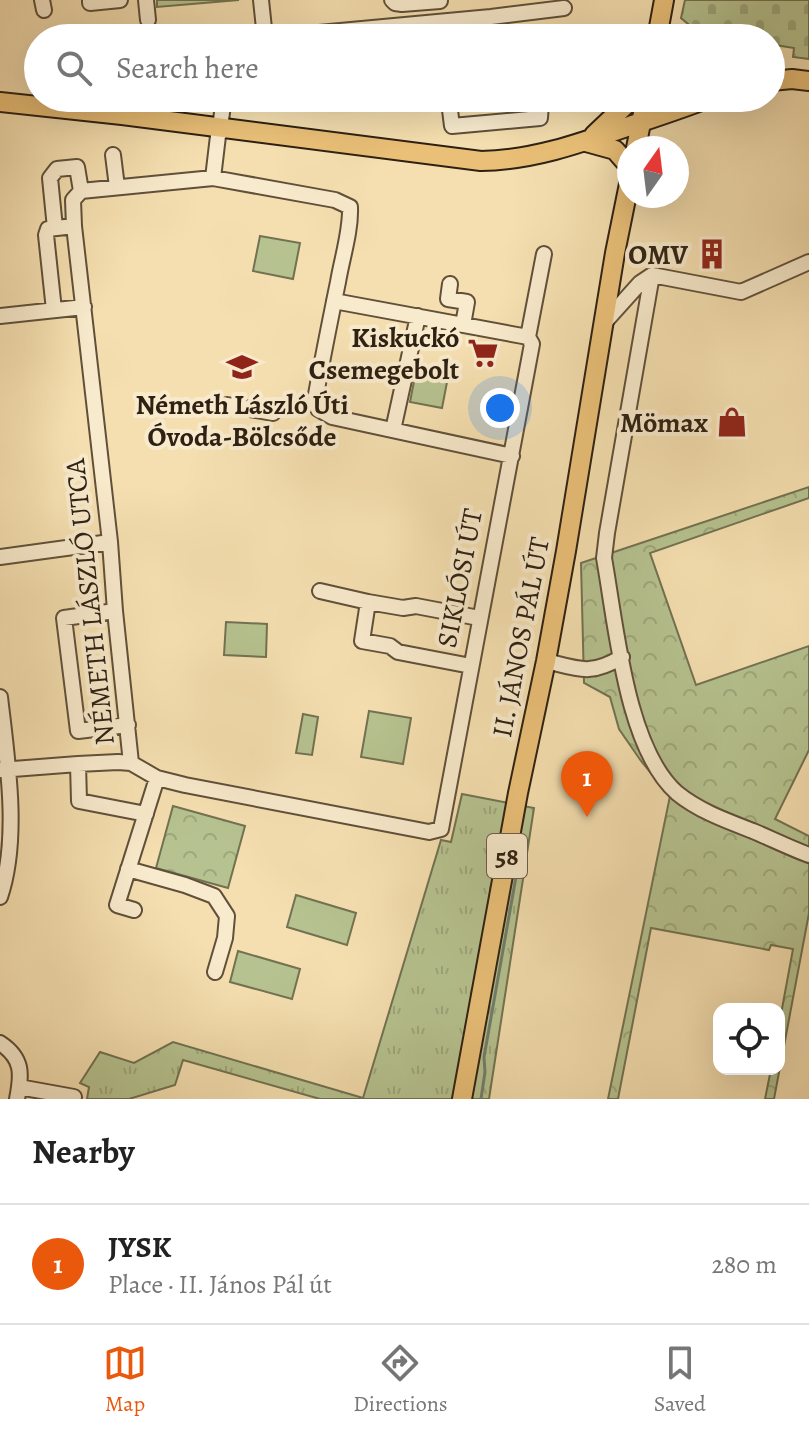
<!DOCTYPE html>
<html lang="en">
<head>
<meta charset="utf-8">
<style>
  body { margin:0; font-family:Alegreya,serif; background:#f2f2f2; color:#222 }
  .controls { position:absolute; right:24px; bottom:24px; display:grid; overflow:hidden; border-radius:16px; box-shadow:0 8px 32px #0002 }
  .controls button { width:72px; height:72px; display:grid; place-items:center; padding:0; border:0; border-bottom:2px solid #e0e0e0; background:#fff; color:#222; font:40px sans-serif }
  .compass { position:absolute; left:617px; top:136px; width:72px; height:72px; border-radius:50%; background:#fff; box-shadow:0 8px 32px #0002; rotate:14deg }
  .you { position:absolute; left:500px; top:408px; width:28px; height:28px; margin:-20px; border:6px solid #fff; border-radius:50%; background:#1a73e8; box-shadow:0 0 0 12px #1a73e833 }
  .badge { display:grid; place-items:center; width:52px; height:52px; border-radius:50%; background:#ea580c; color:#fff; font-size:26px; font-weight:700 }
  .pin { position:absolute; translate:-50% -66px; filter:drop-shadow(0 2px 4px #0008) }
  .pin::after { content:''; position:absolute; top:42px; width:28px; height:24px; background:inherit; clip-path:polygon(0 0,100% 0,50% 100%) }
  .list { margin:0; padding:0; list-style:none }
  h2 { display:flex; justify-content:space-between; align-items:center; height:104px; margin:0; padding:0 32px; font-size:34px }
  h2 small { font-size:26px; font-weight:400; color:#767676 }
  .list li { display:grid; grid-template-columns:52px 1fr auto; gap:24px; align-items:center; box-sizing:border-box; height:120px; padding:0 32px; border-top:2px solid #e0e0e0 }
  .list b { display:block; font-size:30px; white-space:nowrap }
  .list p { margin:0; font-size:26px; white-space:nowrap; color:#767676 }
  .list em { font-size:26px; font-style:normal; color:#767676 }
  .icon { flex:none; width:44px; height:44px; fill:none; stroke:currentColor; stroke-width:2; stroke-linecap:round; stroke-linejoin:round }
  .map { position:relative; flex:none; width:809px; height:1099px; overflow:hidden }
  .search { position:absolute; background:#fff; box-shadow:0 8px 32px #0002; left:24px; right:24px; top:24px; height:88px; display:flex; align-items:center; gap:20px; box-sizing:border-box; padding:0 28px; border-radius:44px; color:#767676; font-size:30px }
  .sheet { height:224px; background:#fff }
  nav { display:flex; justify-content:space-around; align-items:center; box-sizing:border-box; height:112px; border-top:2px solid #e0e0e0; background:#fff; font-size:22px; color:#767676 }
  nav a { display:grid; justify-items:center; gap:4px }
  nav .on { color:#ea580c }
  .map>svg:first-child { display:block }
</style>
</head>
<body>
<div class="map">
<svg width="809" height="1099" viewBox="0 0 809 1099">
  <defs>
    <pattern id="grass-tufts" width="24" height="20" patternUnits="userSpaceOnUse" patternTransform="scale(2)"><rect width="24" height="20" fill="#b6c390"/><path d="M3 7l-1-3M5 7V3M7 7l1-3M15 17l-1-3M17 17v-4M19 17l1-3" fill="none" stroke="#9da77b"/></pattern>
    <pattern id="forest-crowns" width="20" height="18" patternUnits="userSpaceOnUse" patternTransform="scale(2)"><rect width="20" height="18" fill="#b6c390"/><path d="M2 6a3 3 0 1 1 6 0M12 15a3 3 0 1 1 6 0" fill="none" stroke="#9da77b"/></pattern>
    <pattern id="cemetery-stones" width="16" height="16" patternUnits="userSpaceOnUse" patternTransform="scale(2)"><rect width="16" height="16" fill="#b6c390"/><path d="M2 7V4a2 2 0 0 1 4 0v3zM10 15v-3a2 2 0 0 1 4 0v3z" fill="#9da77b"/></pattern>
  </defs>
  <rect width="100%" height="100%" fill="#f5dfb0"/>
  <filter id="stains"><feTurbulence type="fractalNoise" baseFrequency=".0025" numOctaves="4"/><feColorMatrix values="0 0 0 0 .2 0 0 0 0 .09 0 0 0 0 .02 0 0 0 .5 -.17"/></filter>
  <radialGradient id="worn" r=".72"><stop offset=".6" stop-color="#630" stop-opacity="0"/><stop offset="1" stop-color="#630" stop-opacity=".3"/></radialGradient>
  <path fill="url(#grass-tufts)" stroke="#727252" stroke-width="2" d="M157,0H239L157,7Z
    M462,794L534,808L489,1099H320L183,1060L175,1085L129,1099H87L89,1087L80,1083L100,1052L134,1063L173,1042L363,1098L441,840L451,842Z"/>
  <path fill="url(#forest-crowns)" stroke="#727252" stroke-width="2" d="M809,487V498L650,553L696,685L809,646V750L775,819L809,836V913L774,1099H765L771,1069H779V1025L793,949L771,945L769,950L651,928L618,1099H608L670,796L641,761L619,729L610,697L584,683L581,563Z
    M173,806L245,826L228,888L156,868Z"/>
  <path fill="url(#cemetery-stones)" stroke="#727252" stroke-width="2" d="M685,0H809V59L793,57L794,48L775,45L773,55L771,54V38H695L693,28L681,18Z"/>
  <path fill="#b6c390" stroke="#727252" stroke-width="2" d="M260,236L300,243L293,279L253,271Z
    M416,371L448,377L442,408L410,402Z
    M226,622L267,624L266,657L224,655Z
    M369,711L411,718L403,764L361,757Z
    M303,714L318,717L312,755L296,753Z
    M296,895L356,913L347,945L287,927Z
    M238,951L300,969L292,999L230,982Z"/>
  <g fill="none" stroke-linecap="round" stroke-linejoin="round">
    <path stroke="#717f6c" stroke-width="3" d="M481,1099L485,1072L484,1057L519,860"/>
    <g stroke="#60503a" stroke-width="18">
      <path id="minor" d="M42,0L44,10
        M90,0V3L120,0
        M146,0L148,20
        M261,0L265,38L491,17L564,8
        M392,0L395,3L402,4L440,1
        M317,98L384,102L448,98
        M451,98L450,110L452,126L540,118L541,103L540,98
        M452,98L462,101L489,98
        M113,155L117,187
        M213,178L218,136L223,128L221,120L224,98
        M55,228L50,178L57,169L77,167L81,191
        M652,275L607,533L604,558C616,624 626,748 677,793C699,811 727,821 753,831C772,839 790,848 809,855
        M450,284L448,299L467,302L463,325
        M334,301L528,337L532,344L441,829L429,832L185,785L157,778L131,763L115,611L110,542L74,226L73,200L81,191L213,178L335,200L350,207C351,231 342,258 338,282C330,321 322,361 315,400L318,409L332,417L512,456
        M54,310L46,235L48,229L74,226
        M0,316L84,307
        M604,323L640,283L652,275L741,292L809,262
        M528,337L544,254
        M227,405L273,413
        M393,430L418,316
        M0,557L110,542
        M320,591L368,602
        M115,611L64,618L78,731L128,725
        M546,661C579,669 590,676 622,657
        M471,666L398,652L390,646L362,641L368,602L403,608L416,606L479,618
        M0,697C7,758 20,838 0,897
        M78,764L79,801L146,814
        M0,770L78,764L118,762L131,763
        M128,869L185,885L214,896L227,916L225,938L215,972
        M134,910L117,905L157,778
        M0,1043C23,1058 22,1074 17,1099
        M19,1087L74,1097"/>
    </g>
    <g stroke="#2e2113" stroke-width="22">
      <path id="major" d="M657,38L664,0
        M771,81L792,79L809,81
        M0,102L122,115L481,161C537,160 586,141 638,123C662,115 686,107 709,98
        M594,135L633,98
        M586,142L615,150L629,166
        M636,148L646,98
        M462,1099L518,793L546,661L566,551L615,253L629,184"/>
    </g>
    <use href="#minor" stroke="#f8eacc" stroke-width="14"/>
    <use href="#major" stroke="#eac078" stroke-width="18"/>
  </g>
  <defs>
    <g id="building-bare" transform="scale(2.4)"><path d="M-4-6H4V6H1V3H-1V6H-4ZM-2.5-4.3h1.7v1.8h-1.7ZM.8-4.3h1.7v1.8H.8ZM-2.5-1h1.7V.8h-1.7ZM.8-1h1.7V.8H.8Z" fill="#8f2418" stroke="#f8eacc" stroke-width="2.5" paint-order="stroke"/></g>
    <g id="supermarket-bare" transform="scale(2.4)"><path d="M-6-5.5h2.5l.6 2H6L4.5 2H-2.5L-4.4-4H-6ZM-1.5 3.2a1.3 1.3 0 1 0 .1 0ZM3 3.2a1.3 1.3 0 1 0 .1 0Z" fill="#8f2418" stroke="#f8eacc" stroke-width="2.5" paint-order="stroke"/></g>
    <g id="school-bare" transform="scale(2.4)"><path d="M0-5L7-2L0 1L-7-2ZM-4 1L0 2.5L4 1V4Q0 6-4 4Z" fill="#8f2418" stroke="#f8eacc" stroke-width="2.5" paint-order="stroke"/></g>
    <g id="shop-bare" transform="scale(2.4)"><path d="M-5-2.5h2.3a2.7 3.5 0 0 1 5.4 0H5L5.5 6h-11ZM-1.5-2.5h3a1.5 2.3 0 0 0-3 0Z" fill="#8f2418" stroke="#f8eacc" stroke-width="2.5" paint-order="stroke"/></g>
  </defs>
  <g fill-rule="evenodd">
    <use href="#building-bare" x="712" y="254"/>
    <use href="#supermarket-bare" x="483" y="353"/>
    <use href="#school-bare" x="242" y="367"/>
    <use href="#shop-bare" x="732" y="422"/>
  </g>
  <g text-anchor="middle" stroke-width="8" stroke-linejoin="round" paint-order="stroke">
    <rect fill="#f8eacc" stroke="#6b5d4a" stroke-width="2" x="487" y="834" width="40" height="44" rx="6"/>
    <g font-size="26" font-weight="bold" fill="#2e2113">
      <text x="507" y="865">58</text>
    </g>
    <g font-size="28" font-weight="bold" fill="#2e2113" stroke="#f8eacc" text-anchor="end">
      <text x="688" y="264">OMV</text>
      <text x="459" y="347">Kiskuckó<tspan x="459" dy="32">Csemegebolt</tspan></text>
      <text x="242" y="414" text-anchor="middle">Németh László Úti<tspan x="242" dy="32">Óvoda-Bölcsőde</tspan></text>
      <text x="708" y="432">Mömax</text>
    </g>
    <g font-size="28" fill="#2e2113" stroke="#f8eacc">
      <text transform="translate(459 578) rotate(-79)" y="10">SIKLÓSI ÚT</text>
      <text transform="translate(89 602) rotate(-96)" y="10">NÉMETH LÁSZLÓ UTCA</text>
      <text transform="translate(520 637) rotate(-79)" y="10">II. JÁNOS PÁL ÚT</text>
    </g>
  </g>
  <rect width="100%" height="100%" filter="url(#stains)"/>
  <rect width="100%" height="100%" fill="url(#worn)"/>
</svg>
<div class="controls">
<button><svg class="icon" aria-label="locate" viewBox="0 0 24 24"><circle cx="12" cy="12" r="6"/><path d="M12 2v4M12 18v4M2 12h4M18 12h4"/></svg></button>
</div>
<svg class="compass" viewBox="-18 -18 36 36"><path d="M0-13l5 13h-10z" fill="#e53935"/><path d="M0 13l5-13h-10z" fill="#767676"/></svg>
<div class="you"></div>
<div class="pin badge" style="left:587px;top:817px">1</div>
<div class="search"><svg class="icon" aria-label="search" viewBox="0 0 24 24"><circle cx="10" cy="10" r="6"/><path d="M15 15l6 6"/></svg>Search here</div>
</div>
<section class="sheet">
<h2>Nearby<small></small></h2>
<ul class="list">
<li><span class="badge">1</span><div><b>JYSK</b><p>Place · II. János Pál út</p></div><em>280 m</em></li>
</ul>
</section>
<nav>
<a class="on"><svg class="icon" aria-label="map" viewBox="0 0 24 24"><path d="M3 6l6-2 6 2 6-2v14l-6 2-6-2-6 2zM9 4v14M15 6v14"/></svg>Map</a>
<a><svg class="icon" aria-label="directions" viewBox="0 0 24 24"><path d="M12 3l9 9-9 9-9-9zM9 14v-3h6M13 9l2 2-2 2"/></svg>Directions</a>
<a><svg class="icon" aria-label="saved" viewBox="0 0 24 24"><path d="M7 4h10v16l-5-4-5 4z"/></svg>Saved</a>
</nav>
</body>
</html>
